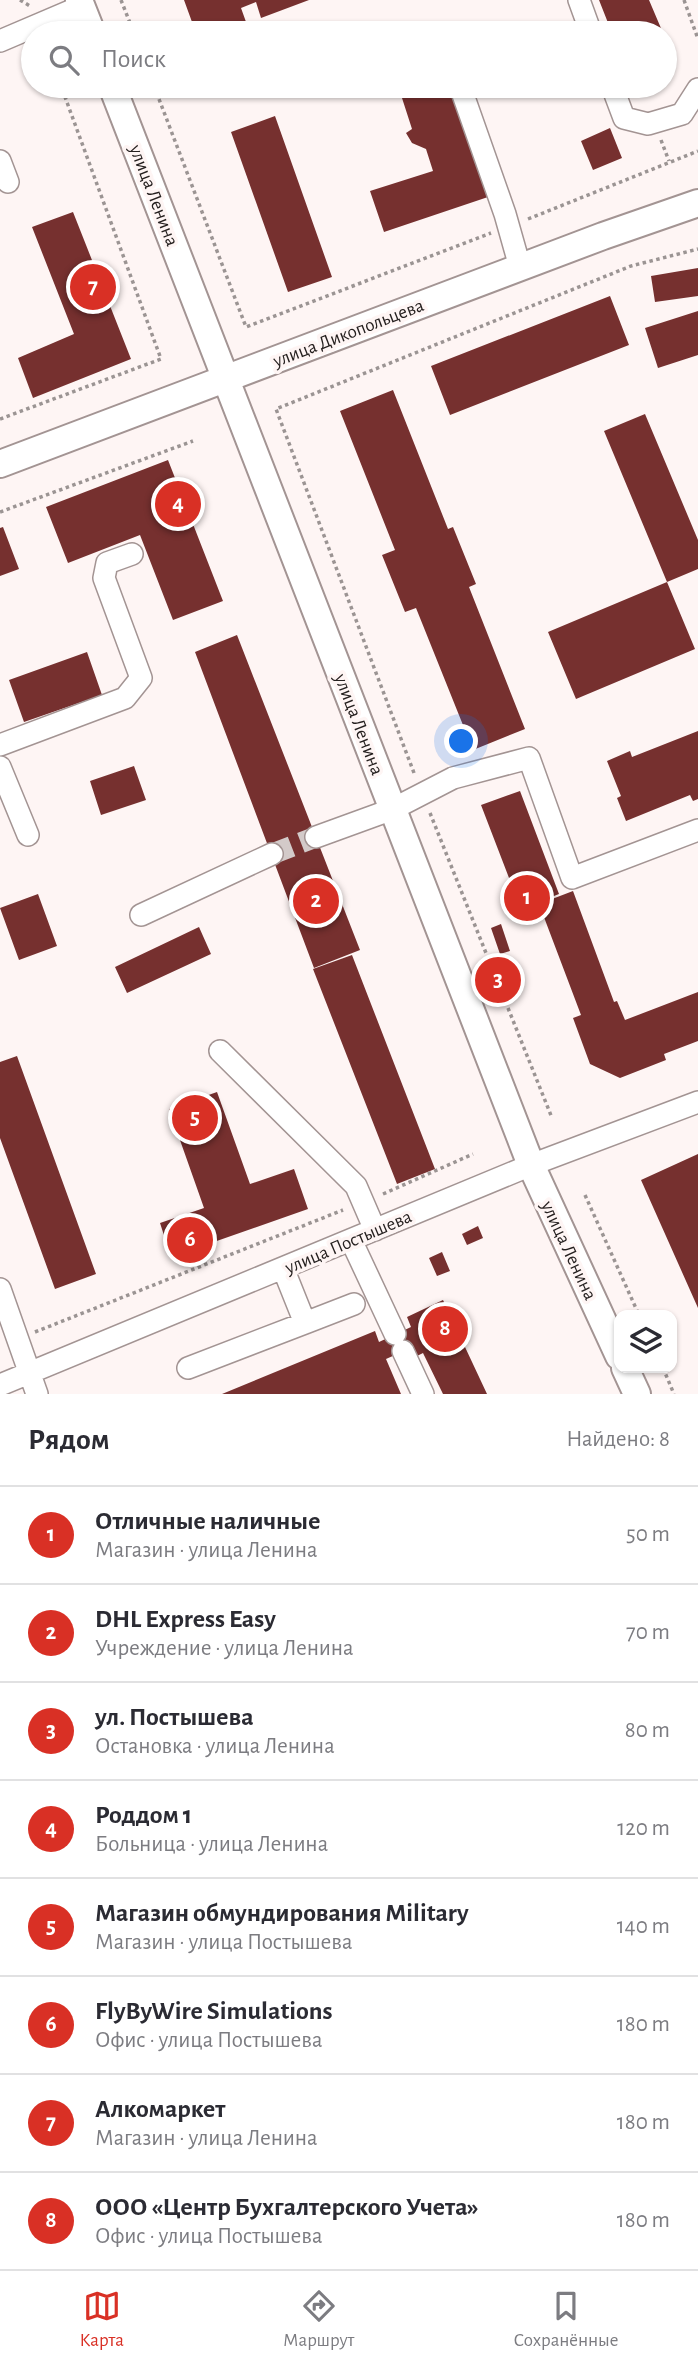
<!DOCTYPE html>
<html lang="ru">
<head>
<meta charset="utf-8">
<style>
  body { margin:0; font-family:"Alegreya Sans",sans-serif; background:#f2f2f3; color:#2b2b33 }
  .controls { position:absolute; right:21px; bottom:21px; display:grid; overflow:hidden; border-radius:14px; box-shadow:0 2px 5px #0004 }
  .controls button { width:63px; height:63px; display:grid; place-items:center; padding:0; border:0; border-bottom:2px solid #e1e1e2; background:#fff; color:#2b2b33; font:35px sans-serif }
  .you { position:absolute; left:462px; top:742px; width:24px; height:24px; margin:-18px; border:5px solid #fff; border-radius:50%; background:#1a73e8; box-shadow:0 0 0 10px #1a73e833 }
  .badge { display:grid; place-items:center; width:46px; height:46px; border-radius:50%; background:#d93025; color:#fff; font-size:23px; font-weight:700 }
  .pin { position:absolute; translate:-50% -50%; border:4px solid #fff; box-shadow:0 2px 7px #0006 }
  .list { margin:0; padding:0; list-style:none }
  h2 { display:flex; justify-content:space-between; align-items:center; height:91px; margin:0; padding:0 28px; font-size:30px }
  h2 small { font-size:23px; font-weight:400; color:#7c7c81 }
  .list li { display:grid; grid-template-columns:46px 1fr auto; gap:21px; align-items:center; box-sizing:border-box; height:98px; padding:0 28px; border-top:2px solid #e1e1e2 }
  .list b { display:block; font-size:26px; white-space:nowrap }
  .list p { margin:0; font-size:23px; white-space:nowrap; color:#7c7c81 }
  .list em { font-size:23px; font-style:normal; color:#7c7c81 }
  .icon { flex:none; width:38px; height:38px; fill:none; stroke:currentColor; stroke-width:2; stroke-linecap:round; stroke-linejoin:round }
  .map { position:relative; flex:none; width:698px; height:1394px; overflow:hidden }
  .search { position:absolute; background:#fff; box-shadow:0 2px 5px #0004; left:21px; right:21px; top:21px; height:77px; display:flex; align-items:center; gap:18px; box-sizing:border-box; padding:0 24px; border-radius:38px; color:#7c7c81; font-size:26px }
  .sheet { height:875px; background:#fff }
  nav { display:flex; justify-content:space-around; align-items:center; box-sizing:border-box; height:98px; border-top:2px solid #e1e1e2; background:#fff; font-size:19px; color:#7c7c81 }
  nav a { display:grid; justify-items:center; gap:4px }
  nav .on { color:#d93025 }
  .map>svg:first-child { display:block }
</style>
</head>
<body>
<div class="map">
<svg width="698" height="1394" viewBox="0 0 698 1394">
  <rect width="100%" height="100%" fill="#fef5f4"/>
  <path fill="#76302f" d="M184,0H309L261,18L256,2L241,8L250,33H196Z
    M599,0H649L663,33H612Z
    M665,38L673,58L665,62Z
    M437,86H452L488,197L384,232L370,191L433,171L426,149L412,143L406,133L412,129L402,98Z
    M275,116L332,277L288,292L231,132Z
    M610,128L622,158L593,170L581,141Z
    M73,212L131,359L33,398L18,358L74,334L32,227Z
    M698,268V296L655,302L651,276Z
    M610,296L629,345L450,415L431,366Z
    M698,311V355L658,368L645,328Z
    M393,390L448,529L453,527L476,584L469,587L525,729L473,750L416,608L405,612L382,555L395,550L340,411Z
    M645,414L698,540V569L667,582L695,649L576,699L548,632L667,582L604,431Z
    M168,460L223,601L173,620L140,535L68,563L46,507Z
    M3,527L19,569L0,576V528Z
    M237,635L360,950L314,968L195,652Z
    M87,652L102,695L24,722L9,680Z
    M698,731V799L693,801L690,795L626,821L617,798L621,796L607,761L630,751L632,757Z
    M134,766L146,800L101,815L90,781Z
    M520,791L559,894L521,909L481,805Z
    M573,891L614,1002L617,1001L625,1020L698,992V1041L664,1054L666,1060L620,1078L590,1064L573,1018L581,1015L539,904Z
    M38,894L57,946L19,960L0,908Z
    M501,924L510,951L500,954L491,928Z
    M199,927L211,954L127,993L115,967Z
    M352,955L435,1169L397,1184L313,969Z
    M17,1056L96,1274L55,1289L0,1138V1062Z
    M217,1092L250,1184L294,1169L308,1209L171,1257L160,1223L204,1208L169,1109Z
    M698,1154V1308L641,1180Z
    M478,1226L483,1238L467,1245L462,1234Z
    M442,1252L450,1271L437,1276L429,1258Z
    M443,1300L487,1394H443L423,1353L417,1356L413,1347L386,1359L401,1394H222L375,1331L379,1342L411,1327L407,1317Z"/>
  <g fill="none" stroke-linecap="round" stroke-linejoin="round">
    <path stroke="#d3cac9" stroke-width="21" stroke-dasharray="21 10" stroke-linecap="butt" d="M272,854L316,837"/>
    <g stroke="#a39493" stroke-width="24">
      <path id="minor" d="M579,0L591,33
        M0,41L82,6
        M460,86L505,214L520,267
        M612,86L624,118L648,124L682,114L698,89
        M0,161L8,182
        M0,745L125,698L141,678L104,578L107,563L132,554
        M0,767L28,835
        M316,837L393,809L453,778L529,758L572,878L698,830
        M141,915L272,854
        M220,1051L356,1186L375,1230
        M351,1240L395,1334
        M0,1289L37,1394
        M305,1323L354,1304
        M403,1351L423,1394
        M188,1368L305,1323L283,1268
        M0,1385L531,1165L698,1102"/>
    </g>
    <g stroke="#a39493" stroke-width="30">
      <path id="major" d="M79,0L92,33
        M112,86L531,1165L619,1356
        M0,464L603,236L698,203
        M625,1368L637,1394"/>
    </g>
    <path stroke="#9b9493" stroke-width="3.5" stroke-dasharray="3.5 3.5" stroke-linecap="butt" d="M20,0L30,6
      M121,0L134,33
      M684,0L698,39
      M154,86L246,327L491,233
      M661,140L669,161
      M528,219L698,151
      M0,419L161,359L61,86
      M0,512L193,441
      M414,773L276,409L631,266L698,249
      M430,813L552,1118
      M383,1194L473,1154
      M585,1195L639,1315
      M35,1332L343,1210
      M663,1368L674,1394"/>
    <use href="#minor" stroke="#fff" stroke-width="21"/>
    <use href="#major" stroke="#fff" stroke-width="26"/>
  </g>
  <g text-anchor="middle" stroke-width="7" stroke-linejoin="round" paint-order="stroke">
    <g font-size="19" fill="#25201f" stroke="#fef5f4">
      <text transform="translate(155 195) rotate(69)" y="7">улица Ленина</text>
      <text transform="translate(348 332) rotate(-21)" y="7">улица Дикопольцева</text>
      <text transform="translate(360 724) rotate(69)" y="7">улица Ленина</text>
      <text transform="translate(348 1241) rotate(-23)" y="7">улица Постышева</text>
      <text transform="translate(570 1250) rotate(65)" y="7">улица Ленина</text>
    </g>
  </g>
</svg>
<div class="controls">
<button><svg class="icon" aria-label="layers" viewBox="0 0 24 24"><path d="M12 4l9 5-9 5-9-5zM3 14l9 5 9-5"/></svg></button>
</div>
<div class="you"></div>
<div class="pin badge" style="left:527px;top:898px">1</div>
<div class="pin badge" style="left:316px;top:901px">2</div>
<div class="pin badge" style="left:498px;top:980px">3</div>
<div class="pin badge" style="left:178px;top:504px">4</div>
<div class="pin badge" style="left:195px;top:1118px">5</div>
<div class="pin badge" style="left:190px;top:1240px">6</div>
<div class="pin badge" style="left:93px;top:287px">7</div>
<div class="pin badge" style="left:445px;top:1329px">8</div>
<div class="search"><svg class="icon" aria-label="search" viewBox="0 0 24 24"><circle cx="10" cy="10" r="6"/><path d="M15 15l6 6"/></svg>Поиск</div>
</div>
<section class="sheet">
<h2>Рядом<small>Найдено: 8</small></h2>
<ul class="list">
<li><span class="badge">1</span><div><b>Отличные наличные</b><p>Магазин · улица Ленина</p></div><em>50 m</em></li>
<li><span class="badge">2</span><div><b>DHL Express Easy</b><p>Учреждение · улица Ленина</p></div><em>70 m</em></li>
<li><span class="badge">3</span><div><b>ул. Постышева</b><p>Остановка · улица Ленина</p></div><em>80 m</em></li>
<li><span class="badge">4</span><div><b>Роддом 1</b><p>Больница · улица Ленина</p></div><em>120 m</em></li>
<li><span class="badge">5</span><div><b>Магазин обмундирования Military</b><p>Магазин · улица Постышева</p></div><em>140 m</em></li>
<li><span class="badge">6</span><div><b>FlyByWire Simulations</b><p>Офис · улица Постышева</p></div><em>180 m</em></li>
<li><span class="badge">7</span><div><b>Алкомаркет</b><p>Магазин · улица Ленина</p></div><em>180 m</em></li>
<li><span class="badge">8</span><div><b>ООО «Центр Бухгалтерского Учета»</b><p>Офис · улица Постышева</p></div><em>180 m</em></li>
</ul>
</section>
<nav>
<a class="on"><svg class="icon" aria-label="map" viewBox="0 0 24 24"><path d="M3 6l6-2 6 2 6-2v14l-6 2-6-2-6 2zM9 4v14M15 6v14"/></svg>Карта</a>
<a><svg class="icon" aria-label="directions" viewBox="0 0 24 24"><path d="M12 3l9 9-9 9-9-9zM9 14v-3h6M13 9l2 2-2 2"/></svg>Маршрут</a>
<a><svg class="icon" aria-label="saved" viewBox="0 0 24 24"><path d="M7 4h10v16l-5-4-5 4z"/></svg>Сохранённые</a>
</nav>
</body>
</html>
